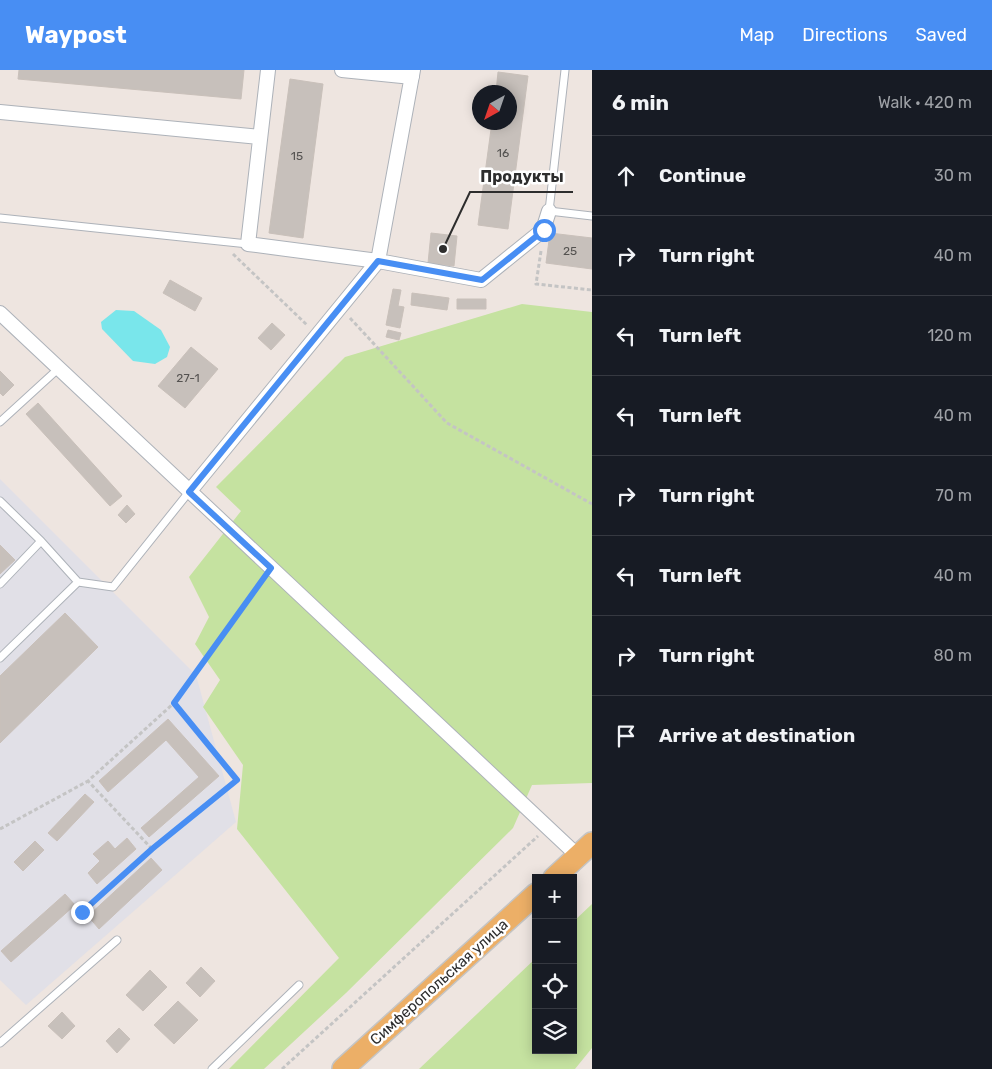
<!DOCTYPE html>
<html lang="en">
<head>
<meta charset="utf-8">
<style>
  body { margin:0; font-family:Rubik,sans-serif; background:#242831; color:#f1f3f6 }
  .controls { position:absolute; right:15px; bottom:15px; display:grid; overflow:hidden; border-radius:0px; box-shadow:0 2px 12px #0003 }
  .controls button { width:45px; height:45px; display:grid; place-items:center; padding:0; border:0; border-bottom:1px solid #363941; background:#171b24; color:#f1f3f6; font:25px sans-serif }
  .compass { position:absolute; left:472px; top:15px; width:45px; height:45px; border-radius:50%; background:#171b24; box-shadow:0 2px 12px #0003; rotate:220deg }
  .stop { position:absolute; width:15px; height:15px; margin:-11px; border:4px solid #488ef3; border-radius:50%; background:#fff }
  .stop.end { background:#488ef3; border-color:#fff; box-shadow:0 1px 5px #0008 }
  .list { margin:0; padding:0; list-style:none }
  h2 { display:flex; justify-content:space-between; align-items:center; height:65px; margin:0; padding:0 20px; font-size:21px }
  h2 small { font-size:16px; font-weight:400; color:#9ea1a6 }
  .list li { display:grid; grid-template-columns:32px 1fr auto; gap:15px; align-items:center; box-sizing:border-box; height:80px; padding:0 20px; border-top:1px solid #363941 }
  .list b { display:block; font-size:19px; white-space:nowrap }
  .list em { font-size:16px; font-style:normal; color:#9ea1a6 }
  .icon { flex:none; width:28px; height:28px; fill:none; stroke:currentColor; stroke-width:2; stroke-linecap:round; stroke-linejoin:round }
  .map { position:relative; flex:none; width:592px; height:999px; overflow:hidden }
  header { display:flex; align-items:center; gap:30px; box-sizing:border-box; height:70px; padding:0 25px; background:#488ef3; color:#fff }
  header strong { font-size:24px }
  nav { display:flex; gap:28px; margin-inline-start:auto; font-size:18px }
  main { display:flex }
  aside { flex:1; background:#171b24 }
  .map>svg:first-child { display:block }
</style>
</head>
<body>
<header>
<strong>Waypost</strong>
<nav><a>Map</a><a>Directions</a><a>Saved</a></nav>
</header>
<main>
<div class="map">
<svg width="592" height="999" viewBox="0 0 592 999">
  <rect width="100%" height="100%" fill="#eee5e0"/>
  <path fill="#e1e0e7" d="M0,409L196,605L236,752L26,935L0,910Z"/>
  <path fill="#c5e2a0" d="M522,234L592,242V713L532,715L513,758L346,923L264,999H229L339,888L237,759L243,695L203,637L220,610L195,574L209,547L189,507L241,441L216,417L345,287Z
    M592,834V978L575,999H419L536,888V980H573V852Z"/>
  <path fill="#79e6eb" d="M116,240L134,241L161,260L170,277L167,287L155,294L133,291L102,259L101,252Z"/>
  <path fill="#c7c0bb" stroke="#c9c0ba" d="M19,0H244L241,29L18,9Z
    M498,2L528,6L508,159L478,155L492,52H510V22H496Z
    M290,9L323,14L303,168L269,163Z
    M431,163L457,166L454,196L428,193Z
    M550,163L592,168V199L546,193Z
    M170,210L202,228L195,241L163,223Z
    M393,219L401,220L398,236L404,237L400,258L386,255Z
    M412,223L449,228L447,240L411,235Z
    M457,229H486V239H457Z
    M272,253L285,265L271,280L258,268Z
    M388,260L401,263L399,270L386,267Z
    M191,277L218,299L185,338L158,316Z
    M0,301L14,315L3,326L0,323Z
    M38,333L122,426L110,436L26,344Z
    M127,435L135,444L126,453L118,445Z
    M0,475L15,490L0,504Z
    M65,543L98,577L0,673V606Z
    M168,649L219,706L149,767L141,758L199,707L166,670L108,722L99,711Z
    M85,724L94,732L57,771L48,763Z
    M127,768L136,779L97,814L88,803L100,791L93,784L108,771L115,779Z
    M35,771L44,780L23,801L14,792Z
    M151,788L162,800L99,859L88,846Z
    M65,824L75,835L11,892L1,881Z
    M201,897L215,911L200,927L186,913Z
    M150,900L167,917L143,941L126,925Z
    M178,931L198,950L174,974L154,955Z
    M62,942L75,956L62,969L48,956Z
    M119,958L130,969L117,983L106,971Z"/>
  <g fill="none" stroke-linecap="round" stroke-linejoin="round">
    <g stroke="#adb2b9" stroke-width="9">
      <path id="service" d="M565,0L549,141L592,146
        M0,148L248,174
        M0,352L58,299
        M0,431L41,471L0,514
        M41,471L78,512
        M0,588L78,512L113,517L189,422
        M0,973L117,870
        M212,999L299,915"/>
    </g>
    <g stroke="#adb2b9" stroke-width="16">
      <path id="minor" d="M268,0L248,174L378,191L481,210L543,160L549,141
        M342,0L412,7
        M0,42L260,67
        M0,243L578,786
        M189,422L378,191L413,0"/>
    </g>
    <g stroke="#c4c4c4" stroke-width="24">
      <path id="primary" d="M554,808L592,773
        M343,999L536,824"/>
    </g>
    <path stroke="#c4c4c4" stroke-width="3" stroke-dasharray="4 2.5" stroke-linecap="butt" d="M541,181L536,214L592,220
      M233,184L308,256
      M350,248L447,353L592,434
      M0,759L88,711
      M152,779L88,711L174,633
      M82,843L152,779L237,710L174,633L263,509
      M282,999L538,766"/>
    <use href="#service" stroke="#fff" stroke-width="7"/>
    <use href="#minor" stroke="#fff" stroke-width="14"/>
    <use href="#primary" stroke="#ecaf67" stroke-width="21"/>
  </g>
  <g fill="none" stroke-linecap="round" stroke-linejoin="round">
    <path stroke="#488ef3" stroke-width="6" d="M82,842L152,779L237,710L174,633L271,498L189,422L378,191L482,210L544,160"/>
  </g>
  <g text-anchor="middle" stroke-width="5" stroke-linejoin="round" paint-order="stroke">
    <g font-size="12" fill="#545250">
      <text x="503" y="87">16</text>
      <text x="297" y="90">15</text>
      <text x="570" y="185">25</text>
      <text x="188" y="312">27-1</text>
    </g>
    <g font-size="15" fill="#2d2d2d" stroke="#fff">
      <text transform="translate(439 912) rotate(-42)" y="5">Симферопольская улица</text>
    </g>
  </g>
  <path fill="none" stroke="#2d2d2d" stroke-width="2" d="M443 179L470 122H573"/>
  <circle fill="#2d2d2d" stroke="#fff" stroke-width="2" cx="443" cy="179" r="5"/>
  <g font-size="16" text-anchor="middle" font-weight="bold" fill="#2d2d2d" stroke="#fff" stroke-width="5" stroke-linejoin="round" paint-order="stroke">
    <text x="522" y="112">Продукты</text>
  </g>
</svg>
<div class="controls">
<button>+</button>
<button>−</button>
<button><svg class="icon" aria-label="locate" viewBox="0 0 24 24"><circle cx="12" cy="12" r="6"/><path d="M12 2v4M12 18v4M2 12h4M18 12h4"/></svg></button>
<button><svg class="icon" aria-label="layers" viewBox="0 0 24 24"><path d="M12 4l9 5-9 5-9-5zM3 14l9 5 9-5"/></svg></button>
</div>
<svg class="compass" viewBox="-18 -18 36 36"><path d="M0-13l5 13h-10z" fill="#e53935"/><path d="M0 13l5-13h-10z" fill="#9ea1a6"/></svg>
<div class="stop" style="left:544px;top:160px"></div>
<div class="stop end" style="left:82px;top:842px"></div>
</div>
<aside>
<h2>6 min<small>Walk · 420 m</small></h2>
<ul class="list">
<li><svg class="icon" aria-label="ahead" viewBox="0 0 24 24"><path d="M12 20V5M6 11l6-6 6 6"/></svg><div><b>Continue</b></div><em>30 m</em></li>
<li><svg class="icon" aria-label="right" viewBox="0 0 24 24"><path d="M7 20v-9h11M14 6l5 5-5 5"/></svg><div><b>Turn right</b></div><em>40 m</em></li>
<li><svg class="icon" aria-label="left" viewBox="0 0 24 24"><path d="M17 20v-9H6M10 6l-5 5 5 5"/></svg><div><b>Turn left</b></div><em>120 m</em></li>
<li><svg class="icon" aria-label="left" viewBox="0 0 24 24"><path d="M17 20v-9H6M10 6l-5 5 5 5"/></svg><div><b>Turn left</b></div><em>40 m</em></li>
<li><svg class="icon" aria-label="right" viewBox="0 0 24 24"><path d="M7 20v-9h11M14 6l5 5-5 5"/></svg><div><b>Turn right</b></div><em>70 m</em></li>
<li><svg class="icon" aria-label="left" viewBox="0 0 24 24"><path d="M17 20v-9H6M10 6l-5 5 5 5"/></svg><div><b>Turn left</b></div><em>40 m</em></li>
<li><svg class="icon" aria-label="right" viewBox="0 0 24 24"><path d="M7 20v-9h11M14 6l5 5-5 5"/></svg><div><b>Turn right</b></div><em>80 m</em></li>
<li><svg class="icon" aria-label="arrive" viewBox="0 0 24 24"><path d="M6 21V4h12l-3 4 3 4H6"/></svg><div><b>Arrive at destination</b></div></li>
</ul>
</aside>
</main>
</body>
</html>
